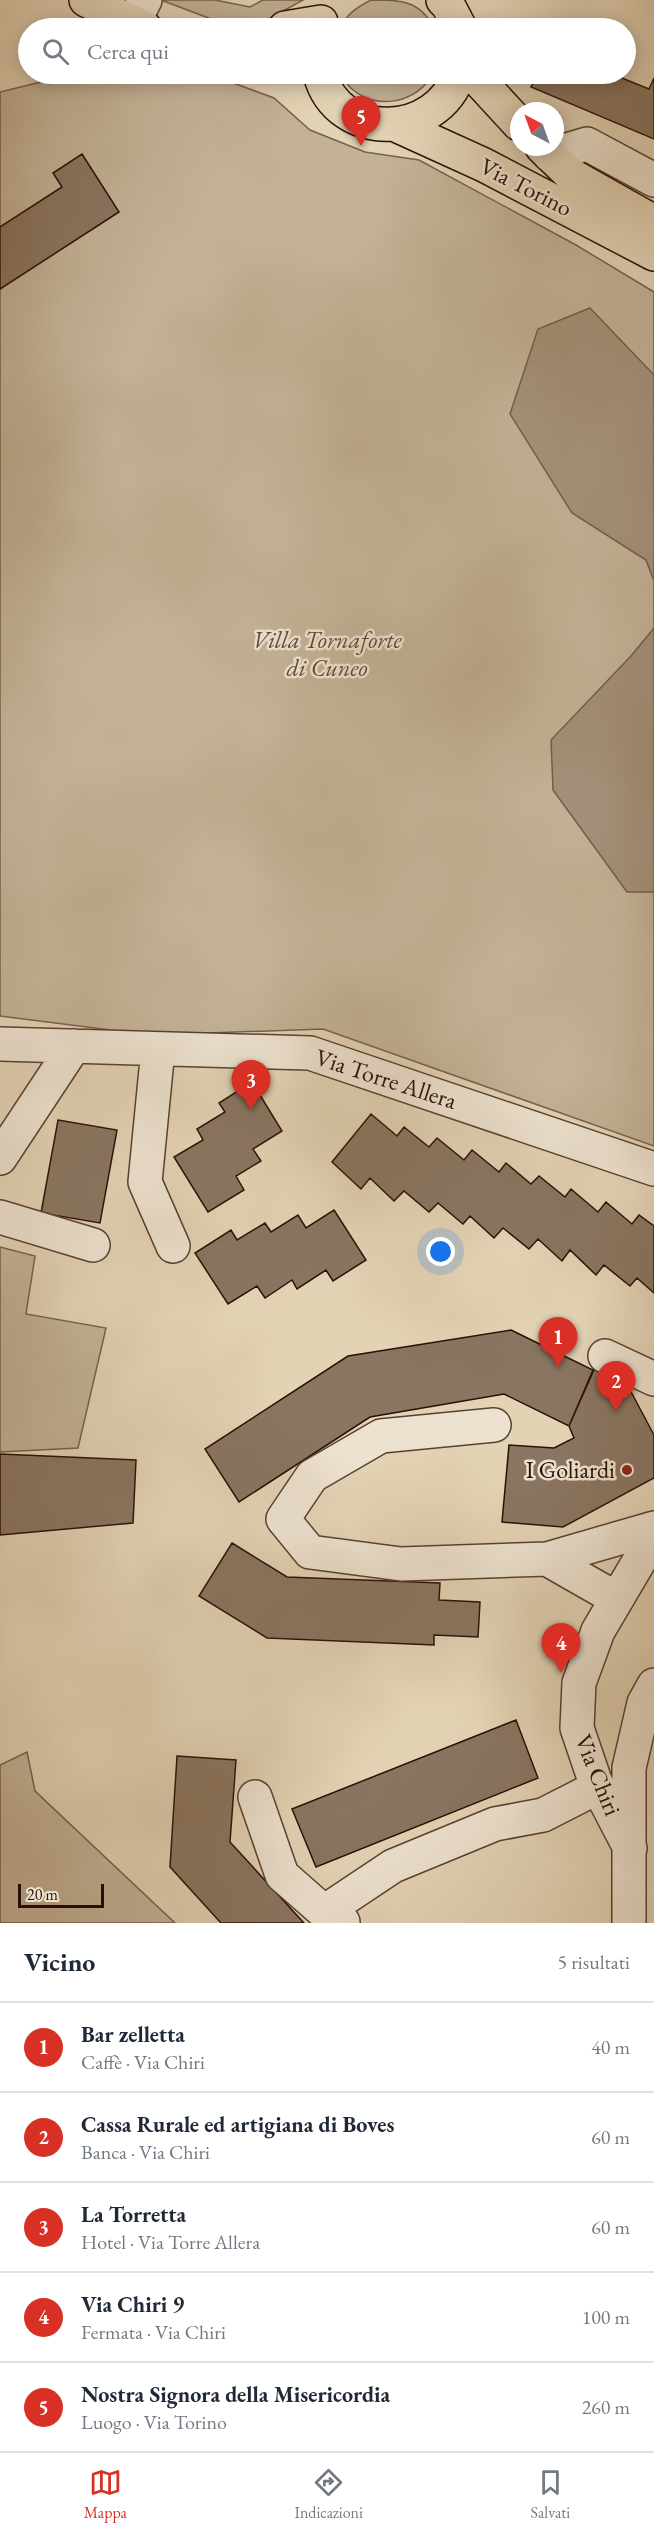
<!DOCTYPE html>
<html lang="it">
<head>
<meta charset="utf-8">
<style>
  body { margin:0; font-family:"EB Garamond",serif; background:#f6f6f7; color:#1f2937 }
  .compass { position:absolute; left:510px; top:102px; width:54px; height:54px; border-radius:50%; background:#fff; box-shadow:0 3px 15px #0003; rotate:319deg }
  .scale { position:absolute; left:18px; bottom:15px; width:86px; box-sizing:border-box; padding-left:6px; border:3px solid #291007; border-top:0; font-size:16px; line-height:21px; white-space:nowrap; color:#291007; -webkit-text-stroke:4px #ede2cf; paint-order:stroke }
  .you { position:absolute; left:441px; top:1252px; width:21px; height:21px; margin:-15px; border:4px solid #fff; border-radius:50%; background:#1a73e8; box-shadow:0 0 0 9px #1a73e833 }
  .badge { display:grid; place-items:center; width:39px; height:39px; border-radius:50%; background:#d93025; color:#fff; font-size:20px; font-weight:700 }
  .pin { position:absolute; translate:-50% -50px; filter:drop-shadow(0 2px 3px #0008) }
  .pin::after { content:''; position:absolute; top:32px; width:21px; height:18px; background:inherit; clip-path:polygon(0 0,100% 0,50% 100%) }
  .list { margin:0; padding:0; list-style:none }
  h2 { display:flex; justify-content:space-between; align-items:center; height:78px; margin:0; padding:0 24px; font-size:26px }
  h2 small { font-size:20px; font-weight:400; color:#747a83 }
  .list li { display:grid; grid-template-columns:39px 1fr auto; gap:18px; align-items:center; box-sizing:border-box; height:90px; padding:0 24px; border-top:2px solid #e0e1e3 }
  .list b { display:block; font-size:22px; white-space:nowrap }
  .list p { margin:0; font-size:20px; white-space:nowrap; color:#747a83 }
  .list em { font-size:20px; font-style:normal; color:#747a83 }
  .icon { flex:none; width:33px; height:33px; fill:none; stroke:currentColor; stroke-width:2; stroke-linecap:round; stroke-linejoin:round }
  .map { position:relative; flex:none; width:654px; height:1923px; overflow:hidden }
  .search { position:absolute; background:#fff; box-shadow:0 3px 15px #0003; left:18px; right:18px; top:18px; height:66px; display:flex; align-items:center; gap:15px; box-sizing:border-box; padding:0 21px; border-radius:33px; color:#747a83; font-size:22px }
  .sheet { height:528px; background:#fff }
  nav { display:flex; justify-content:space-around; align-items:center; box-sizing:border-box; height:84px; border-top:2px solid #e0e1e3; background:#fff; font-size:16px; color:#747a83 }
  nav a { display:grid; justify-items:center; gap:3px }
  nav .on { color:#d93025 }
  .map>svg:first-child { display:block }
</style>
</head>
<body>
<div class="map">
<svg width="654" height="1923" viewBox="0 0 654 1923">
  <rect width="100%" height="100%" fill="#e3d3b5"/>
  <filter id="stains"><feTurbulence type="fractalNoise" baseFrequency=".00333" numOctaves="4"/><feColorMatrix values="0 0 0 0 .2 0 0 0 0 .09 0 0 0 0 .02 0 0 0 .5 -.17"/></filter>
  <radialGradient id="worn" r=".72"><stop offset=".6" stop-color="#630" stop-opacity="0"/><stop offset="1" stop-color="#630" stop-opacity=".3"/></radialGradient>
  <path fill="#c3b297" stroke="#76614f" stroke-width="1.5" d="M161,0H215L250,7L263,0H303L267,20L219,22Z
    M371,0C400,0 420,0 434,28H340C347,14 357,7 371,0Z
    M62,74H209L274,98L310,130L365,152L419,160L576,245L654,292V1146L323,1029L150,1035L0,1016V92L41,82Z
    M340,74H433C417,103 377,111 352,89C347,85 344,78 340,74Z
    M0,1247L35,1256L26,1314L106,1328L78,1448L0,1452Z
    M27,1752L35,1791L175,1923H0V1765Z"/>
  <path fill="#a4917a" stroke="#735d4c" stroke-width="1.5" d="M590,308L654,375V581L646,560L572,513L510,414L538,329Z
    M654,628V892H627L553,790L551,740L631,656Z"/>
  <path fill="#8a7561" stroke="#291007" stroke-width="1.5" d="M538,74H612L649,89L654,78V139L531,87Z
    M82,154L119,212L0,289V227L62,187L53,173Z
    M252,1082L282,1131L253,1149L261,1161L236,1176L244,1190L208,1212L174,1157L203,1140L197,1129L225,1112L219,1103Z
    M371,1114L397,1136L404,1127L429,1147L437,1138L464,1160L472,1150L499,1172L506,1163L531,1184L539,1176L565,1197L571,1189L598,1212L606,1202L632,1224L639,1215L654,1226V1293L637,1278L630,1286L604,1265L596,1275L570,1250L562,1261L538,1239L529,1249L503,1228L494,1238L470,1216L463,1224L438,1203L429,1212L404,1191L394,1201L370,1178L361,1189L332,1162Z
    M58,1120L117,1130L100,1223L41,1213Z
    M334,1210L366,1260L333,1281L326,1270L297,1289L292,1280L265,1298L257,1286L228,1304L195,1253L231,1230L237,1240L265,1223L271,1232L298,1215L306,1228Z
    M511,1330L593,1370L569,1426L504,1394L370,1417L239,1502L205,1449L348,1356Z
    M597,1363L621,1373L654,1435V1478L563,1527L502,1522L509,1445L554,1448L574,1438L569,1426Z
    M0,1454L136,1460L133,1523L0,1535Z
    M232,1543L287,1577L440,1583L439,1600L480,1602L478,1637L434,1635V1645L267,1638L199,1596Z
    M516,1720L538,1778L316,1867L292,1809Z
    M177,1756L236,1760L230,1842L304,1923H221L170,1867Z"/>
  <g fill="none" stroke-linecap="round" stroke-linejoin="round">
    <g stroke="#584132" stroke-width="36">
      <path id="minor" d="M133,23L145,0
        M550,155L587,144L654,180
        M0,1044L310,1053L654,1169
        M158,1049L145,1182L173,1246
        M0,1158L74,1046
        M0,1217L93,1245
        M605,1356L654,1379
        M494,1425L381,1436L312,1476L283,1519L310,1552L401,1564L547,1559L617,1599
        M547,1559L654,1528
        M255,1797L282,1875L324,1912L343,1922
        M630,1848L595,1781L577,1728L579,1683L598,1631L654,1536
        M324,1912L393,1866L495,1824L543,1815L598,1787
        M629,1923V1768L644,1703L654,1685"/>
    </g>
    <g stroke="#291007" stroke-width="36">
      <path id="major" d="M86,0L145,28
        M443,0L448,5L460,28
        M285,28L321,22
        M320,74C338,143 437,139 459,74
        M473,74L519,124
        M396,125L484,165L654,254
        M542,147L571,175L654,222"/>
    </g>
    <use href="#minor" stroke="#ede2cf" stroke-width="33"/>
    <use href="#major" stroke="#e3d3b5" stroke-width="33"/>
  </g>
  <circle fill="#8f2418" stroke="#ede2cf" stroke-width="2" cx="627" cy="1470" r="6"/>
  <g text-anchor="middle" stroke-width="5" stroke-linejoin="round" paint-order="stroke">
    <g font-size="24" fill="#291007" stroke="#ede2cf">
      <text transform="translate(526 187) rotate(27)" y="8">Via Torino</text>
      <text transform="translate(386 1079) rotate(18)" y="8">Via Torre Allera</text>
      <text transform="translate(598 1775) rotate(68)" y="8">Via Chiri</text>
    </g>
    <g font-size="24" font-style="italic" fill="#5f4939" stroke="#ede2cf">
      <text x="327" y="648">Villa Tornaforte<tspan x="327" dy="28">di Cuneo</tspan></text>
    </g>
    <g font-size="24" fill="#291007" stroke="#ede2cf" text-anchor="end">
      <text x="615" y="1478">I Goliardi</text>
    </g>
  </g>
  <rect width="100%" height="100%" filter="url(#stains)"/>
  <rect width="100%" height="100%" fill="url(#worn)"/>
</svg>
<svg class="compass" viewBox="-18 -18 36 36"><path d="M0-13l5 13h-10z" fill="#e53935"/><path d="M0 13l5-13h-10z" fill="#747a83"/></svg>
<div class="scale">20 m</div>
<div class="you"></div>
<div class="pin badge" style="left:558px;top:1367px">1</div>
<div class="pin badge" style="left:616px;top:1411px">2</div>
<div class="pin badge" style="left:251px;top:1110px">3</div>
<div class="pin badge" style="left:561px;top:1673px">4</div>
<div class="pin badge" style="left:361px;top:146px">5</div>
<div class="search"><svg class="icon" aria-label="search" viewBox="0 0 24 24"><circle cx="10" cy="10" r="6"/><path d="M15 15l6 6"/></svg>Cerca qui</div>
</div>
<section class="sheet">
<h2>Vicino<small>5 risultati</small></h2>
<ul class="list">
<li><span class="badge">1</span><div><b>Bar zelletta</b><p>Caffè · Via Chiri</p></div><em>40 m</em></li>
<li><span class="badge">2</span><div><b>Cassa Rurale ed artigiana di Boves</b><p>Banca · Via Chiri</p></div><em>60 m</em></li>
<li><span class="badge">3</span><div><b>La Torretta</b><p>Hotel · Via Torre Allera</p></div><em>60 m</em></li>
<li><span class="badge">4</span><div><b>Via Chiri 9</b><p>Fermata · Via Chiri</p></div><em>100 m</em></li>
<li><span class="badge">5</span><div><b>Nostra Signora della Misericordia</b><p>Luogo · Via Torino</p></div><em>260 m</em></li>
</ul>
</section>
<nav>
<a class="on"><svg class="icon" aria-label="map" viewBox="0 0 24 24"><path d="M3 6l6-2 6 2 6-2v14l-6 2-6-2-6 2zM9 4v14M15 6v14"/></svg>Mappa</a>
<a><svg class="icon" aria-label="directions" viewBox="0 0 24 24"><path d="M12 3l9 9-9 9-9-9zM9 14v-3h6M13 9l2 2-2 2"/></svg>Indicazioni</a>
<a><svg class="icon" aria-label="saved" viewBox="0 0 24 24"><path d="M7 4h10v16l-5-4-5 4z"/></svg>Salvati</a>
</nav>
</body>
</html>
